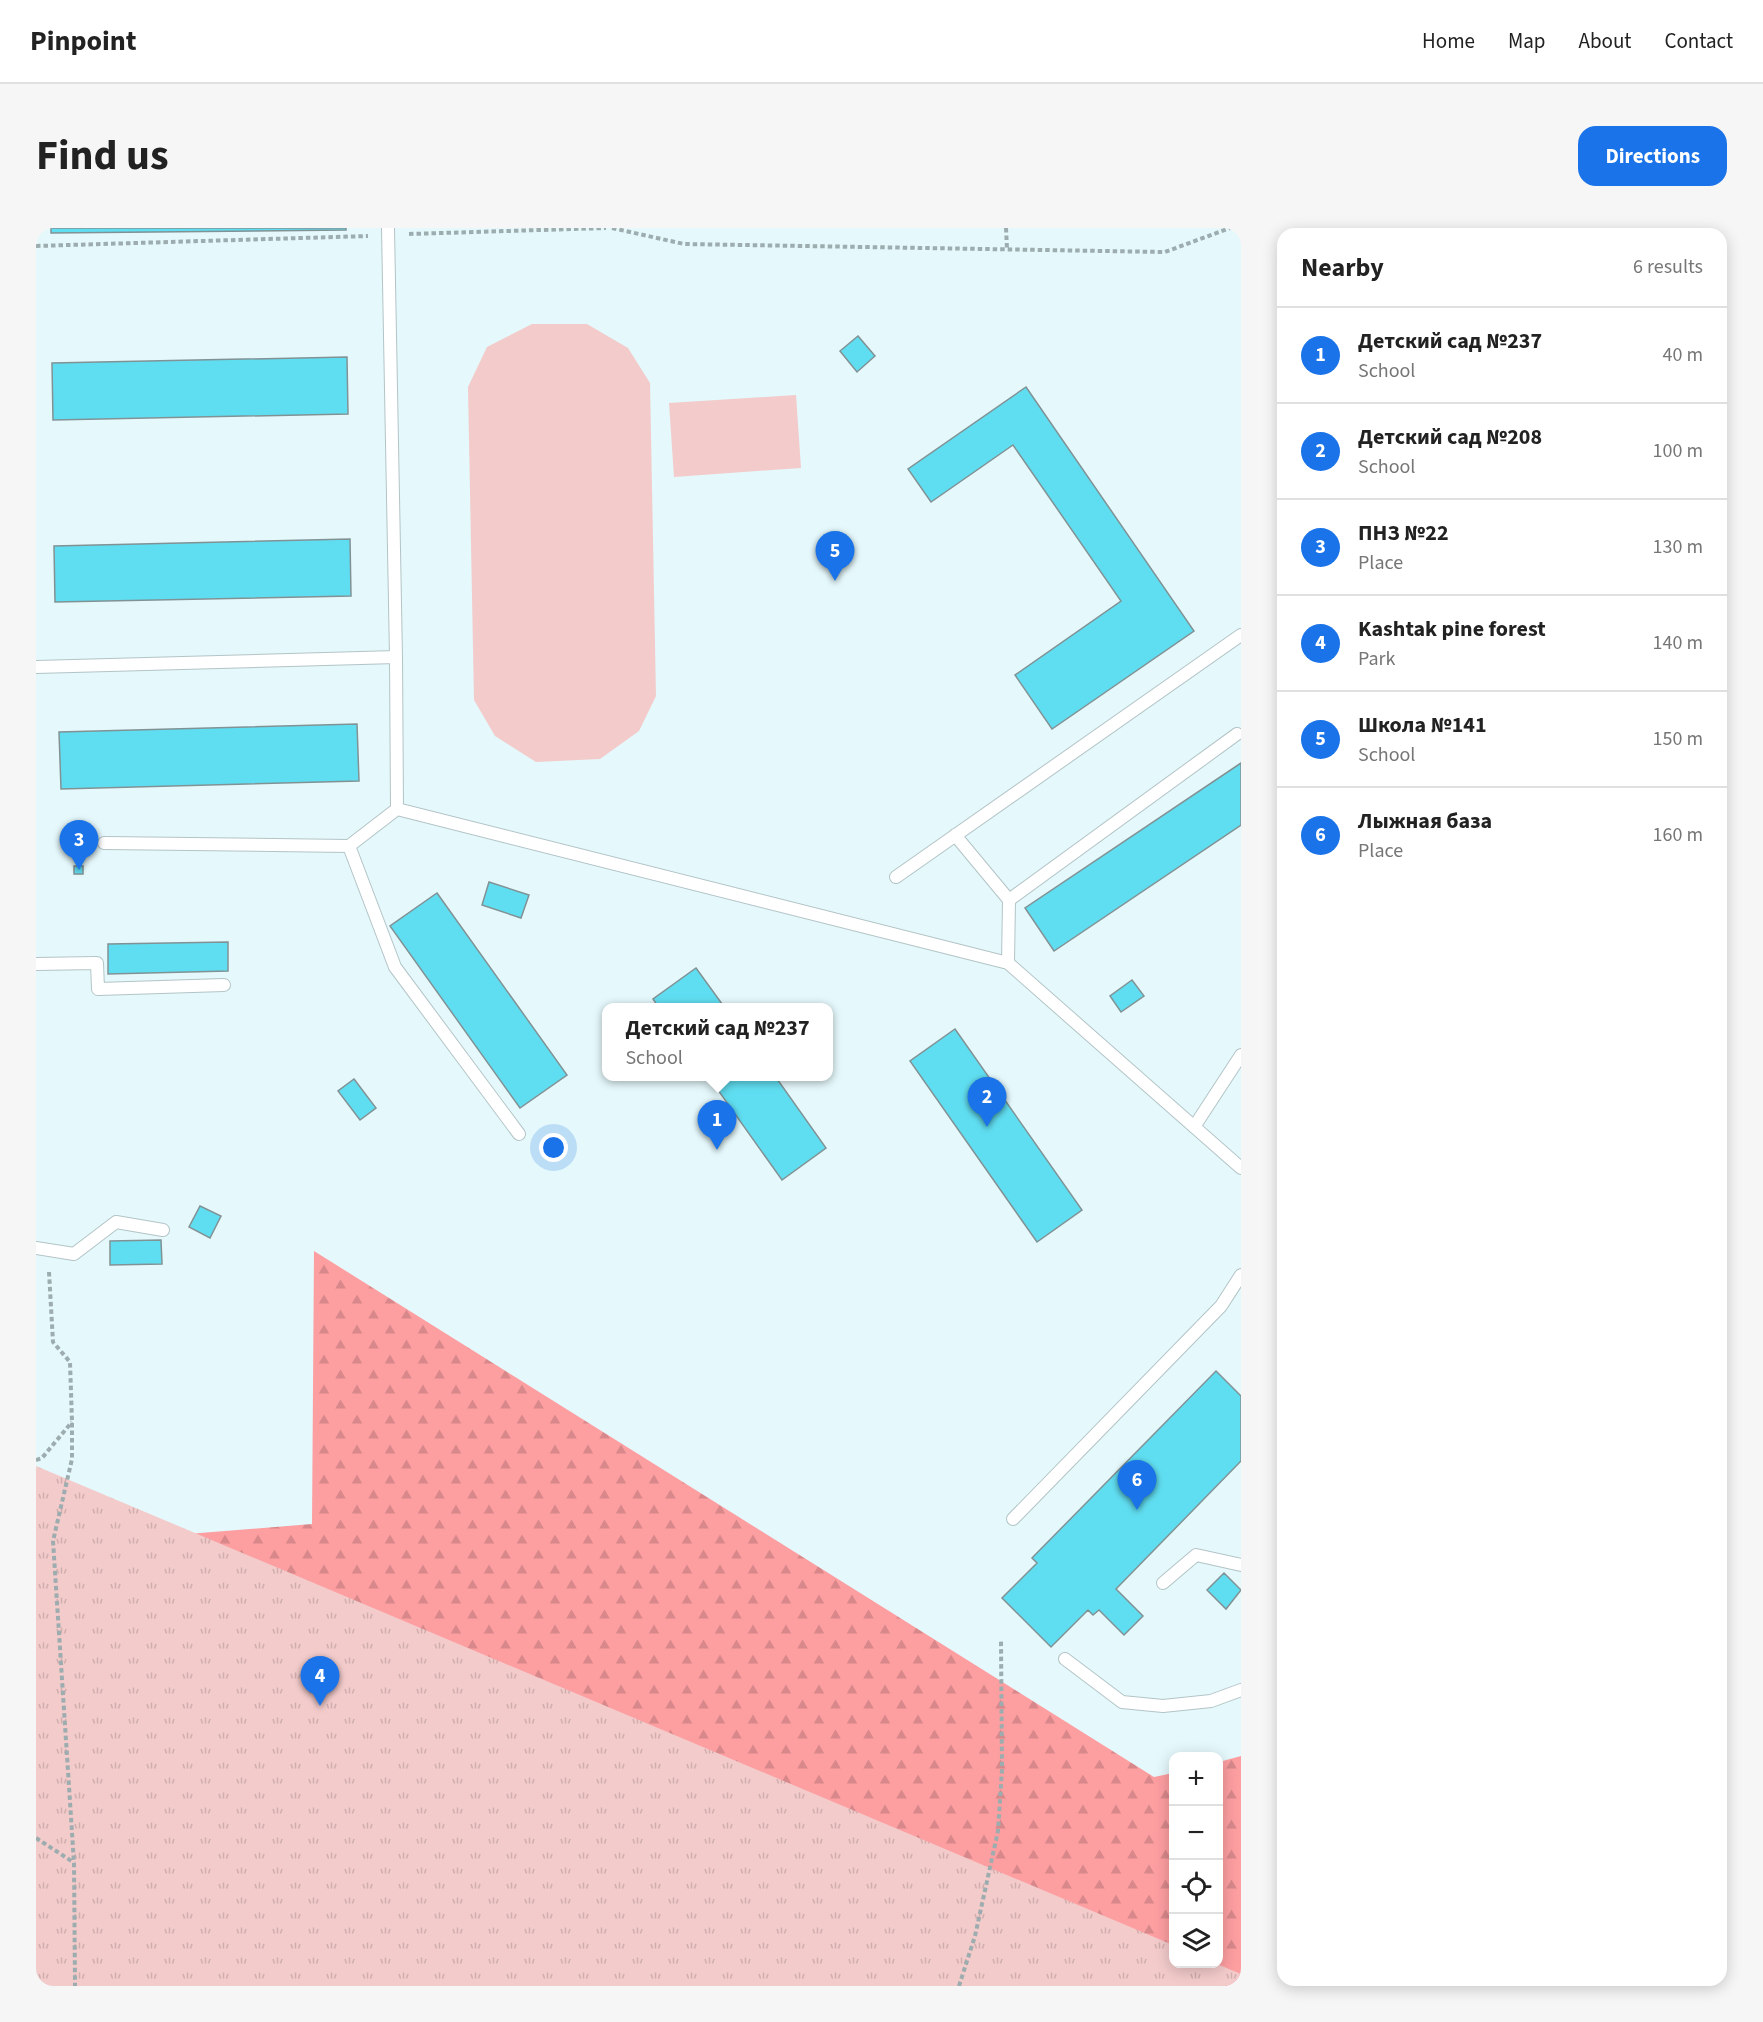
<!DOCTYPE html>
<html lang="en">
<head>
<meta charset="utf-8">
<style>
  body { margin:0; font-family:"Source Sans 3",sans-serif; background:#f6f6f6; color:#222 }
  .controls { position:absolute; right:18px; bottom:18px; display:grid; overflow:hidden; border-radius:12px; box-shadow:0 3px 15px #0003 }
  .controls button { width:54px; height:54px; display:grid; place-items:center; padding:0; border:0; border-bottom:2px solid #e0e0e0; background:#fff; color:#222; font:30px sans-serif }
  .you { position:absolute; left:518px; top:920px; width:21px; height:21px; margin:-15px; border:4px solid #fff; border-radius:50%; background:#1a73e8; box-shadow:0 0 0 9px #1a73e833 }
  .badge { display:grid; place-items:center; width:39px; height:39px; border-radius:50%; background:#1a73e8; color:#fff; font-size:20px; font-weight:700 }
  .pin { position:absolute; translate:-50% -50px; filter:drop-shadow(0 2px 3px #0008) }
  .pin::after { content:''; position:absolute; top:32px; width:21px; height:18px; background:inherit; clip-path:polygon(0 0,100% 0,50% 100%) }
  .popup { position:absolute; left:566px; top:775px; width:231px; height:78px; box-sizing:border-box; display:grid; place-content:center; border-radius:12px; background:#fff; filter:drop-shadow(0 2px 4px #0005); font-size:20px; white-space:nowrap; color:#767676 }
  .popup b { font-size:22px; color:#222 }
  .popup::after { content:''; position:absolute; left:50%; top:100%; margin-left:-12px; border:12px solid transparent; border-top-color:#fff }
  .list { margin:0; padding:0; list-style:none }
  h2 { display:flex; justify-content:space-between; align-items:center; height:78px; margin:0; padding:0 24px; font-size:26px }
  h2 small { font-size:20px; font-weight:400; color:#767676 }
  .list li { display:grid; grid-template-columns:39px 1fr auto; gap:18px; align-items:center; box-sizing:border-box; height:96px; padding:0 24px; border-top:2px solid #e0e0e0 }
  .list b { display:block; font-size:22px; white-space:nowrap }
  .list p { margin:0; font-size:20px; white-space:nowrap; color:#767676 }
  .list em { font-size:20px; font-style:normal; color:#767676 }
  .icon { flex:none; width:33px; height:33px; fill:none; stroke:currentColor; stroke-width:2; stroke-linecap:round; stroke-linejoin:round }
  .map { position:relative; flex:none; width:1205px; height:1758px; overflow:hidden; border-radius:18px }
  header { display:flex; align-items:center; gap:36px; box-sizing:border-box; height:84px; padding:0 30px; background:#fff; border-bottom:2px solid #e0e0e0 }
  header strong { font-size:28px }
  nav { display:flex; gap:33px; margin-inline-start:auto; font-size:21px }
  .intro { display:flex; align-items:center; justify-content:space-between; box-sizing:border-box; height:144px; padding:0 36px }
  h1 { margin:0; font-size:42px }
  .button { padding:15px 27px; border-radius:18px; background:#1a73e8; color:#fff; font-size:21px; font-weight:700 }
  main { display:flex; gap:36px; padding:0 36px }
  aside { flex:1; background:#fff; border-radius:18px; box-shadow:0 3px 15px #0003 }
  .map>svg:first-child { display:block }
</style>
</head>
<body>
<header>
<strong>Pinpoint</strong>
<nav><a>Home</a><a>Map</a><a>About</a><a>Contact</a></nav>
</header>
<div class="intro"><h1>Find us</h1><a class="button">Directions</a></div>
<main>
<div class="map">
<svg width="1205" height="1758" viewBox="0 0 1205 1758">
  <defs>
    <pattern id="forest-firs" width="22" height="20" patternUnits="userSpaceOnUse" patternTransform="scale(1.5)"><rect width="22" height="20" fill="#fd9ea1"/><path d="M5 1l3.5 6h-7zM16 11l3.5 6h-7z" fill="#d8888a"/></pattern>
    <pattern id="park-tufts" width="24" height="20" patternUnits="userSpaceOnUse" patternTransform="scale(1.5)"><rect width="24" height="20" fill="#f3cbcb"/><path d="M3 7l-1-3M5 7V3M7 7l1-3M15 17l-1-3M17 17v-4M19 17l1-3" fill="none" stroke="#d0aeae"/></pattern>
  </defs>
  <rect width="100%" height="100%" fill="#e5f8fb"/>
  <path fill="#f3cbcb" d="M496,96H551L592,120L614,155L620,468L603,503L564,531L500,534L459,508L438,472L432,159L451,119Z
    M760,167L765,240L638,249L633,175Z"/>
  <path fill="url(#forest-firs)" d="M278,1023L1118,1549L1137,1545L1138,1736H1182L1183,1534L1205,1528V1758H52L40,1315L276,1296Z"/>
  <path fill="url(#park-tufts)" d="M0,1238L1137,1717L1138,1736H1181L1205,1746V1758H0Z"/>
  <path fill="#60def1" stroke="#819295" stroke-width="1.5" d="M15,0H310V2L15,5Z
    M822,108L839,128L821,144L804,123Z
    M311,129L312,186L17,192L16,135Z
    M990,159L1158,403L1016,501L979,447L1085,373L977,217L895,274L872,241Z
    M314,311L315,368L19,374L18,318Z
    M321,496L323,553L25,561L23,504Z
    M1205,535V597L1018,723L989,680Z
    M38,638H47V646H38Z
    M453,654L493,667L485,690L446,677Z
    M401,665L531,847L484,880L354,698Z
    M192,714V743L72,746V716Z
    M660,740L689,780H623L617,771Z
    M1096,752L1108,768L1085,784L1074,768Z
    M919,801L1046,982L1001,1014L874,833Z
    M672,848H739L790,920L746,952Z
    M318,851L340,880L324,892L302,863Z
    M164,978L185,988L174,1010L153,999Z
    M125,1012L126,1036L74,1037V1013Z
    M1180,1143L1205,1168V1233L1080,1361L1107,1388L1088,1407L1063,1382L1057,1387L1052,1382L1015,1419L966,1370L1001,1335L996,1330Z
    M1188,1345L1205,1362L1190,1381L1171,1362Z"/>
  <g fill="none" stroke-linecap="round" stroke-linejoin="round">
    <g stroke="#b3c4c7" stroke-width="14">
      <path id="lane" d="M352,0L360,429
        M0,439L360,429L361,581L972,735L1205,940
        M919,607L973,672
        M68,615L313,618L361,581
        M313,618L359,739L483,906
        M860,649L1205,407
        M972,735L973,672L1201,506
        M0,736L61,735L62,761L188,757
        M1158,899L1205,827
        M0,1020L38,1026L80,994L127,1002
        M977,1291L1185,1078L1205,1047
        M1127,1355L1160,1327L1205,1337
        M1029,1431L1086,1474L1127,1478L1175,1473L1205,1462"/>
    </g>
    <path stroke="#9dacae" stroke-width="4" stroke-dasharray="4.5 3" stroke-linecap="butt" d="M576,0L648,16L1129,24L1194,0
      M970,0L971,21
      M373,6L570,0
      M0,18L332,8
      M13,1044L17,1114L34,1134L36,1194V1231L17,1313L38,1635L39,1758
      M0,1232L6,1230L36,1194
      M0,1610L37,1634
      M923,1758L939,1708L962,1603L966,1542L965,1413"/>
    <use href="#lane" stroke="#fff" stroke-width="12"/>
  </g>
</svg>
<div class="controls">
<button>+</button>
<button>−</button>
<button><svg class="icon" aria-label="locate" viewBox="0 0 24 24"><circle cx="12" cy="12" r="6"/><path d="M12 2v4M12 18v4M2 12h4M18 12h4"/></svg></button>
<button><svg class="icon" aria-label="layers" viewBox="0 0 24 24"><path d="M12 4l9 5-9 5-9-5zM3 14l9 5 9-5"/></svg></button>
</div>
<div class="you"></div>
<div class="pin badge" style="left:681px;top:922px">1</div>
<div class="popup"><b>Детский сад №237</b>School</div>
<div class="pin badge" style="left:951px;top:899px">2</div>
<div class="pin badge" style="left:43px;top:642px">3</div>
<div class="pin badge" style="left:284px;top:1478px">4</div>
<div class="pin badge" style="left:799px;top:353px">5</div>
<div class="pin badge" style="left:1101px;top:1282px">6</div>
</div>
<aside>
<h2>Nearby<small>6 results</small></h2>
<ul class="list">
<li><span class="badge">1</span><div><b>Детский сад №237</b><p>School</p></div><em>40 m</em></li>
<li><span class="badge">2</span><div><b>Детский сад №208</b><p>School</p></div><em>100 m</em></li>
<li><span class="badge">3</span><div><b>ПНЗ №22</b><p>Place</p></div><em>130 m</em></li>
<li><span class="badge">4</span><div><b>Kashtak pine forest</b><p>Park</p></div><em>140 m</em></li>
<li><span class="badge">5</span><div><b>Школа №141</b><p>School</p></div><em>150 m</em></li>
<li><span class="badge">6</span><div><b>Лыжная база</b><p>Place</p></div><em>160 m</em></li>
</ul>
</aside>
</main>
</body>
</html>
